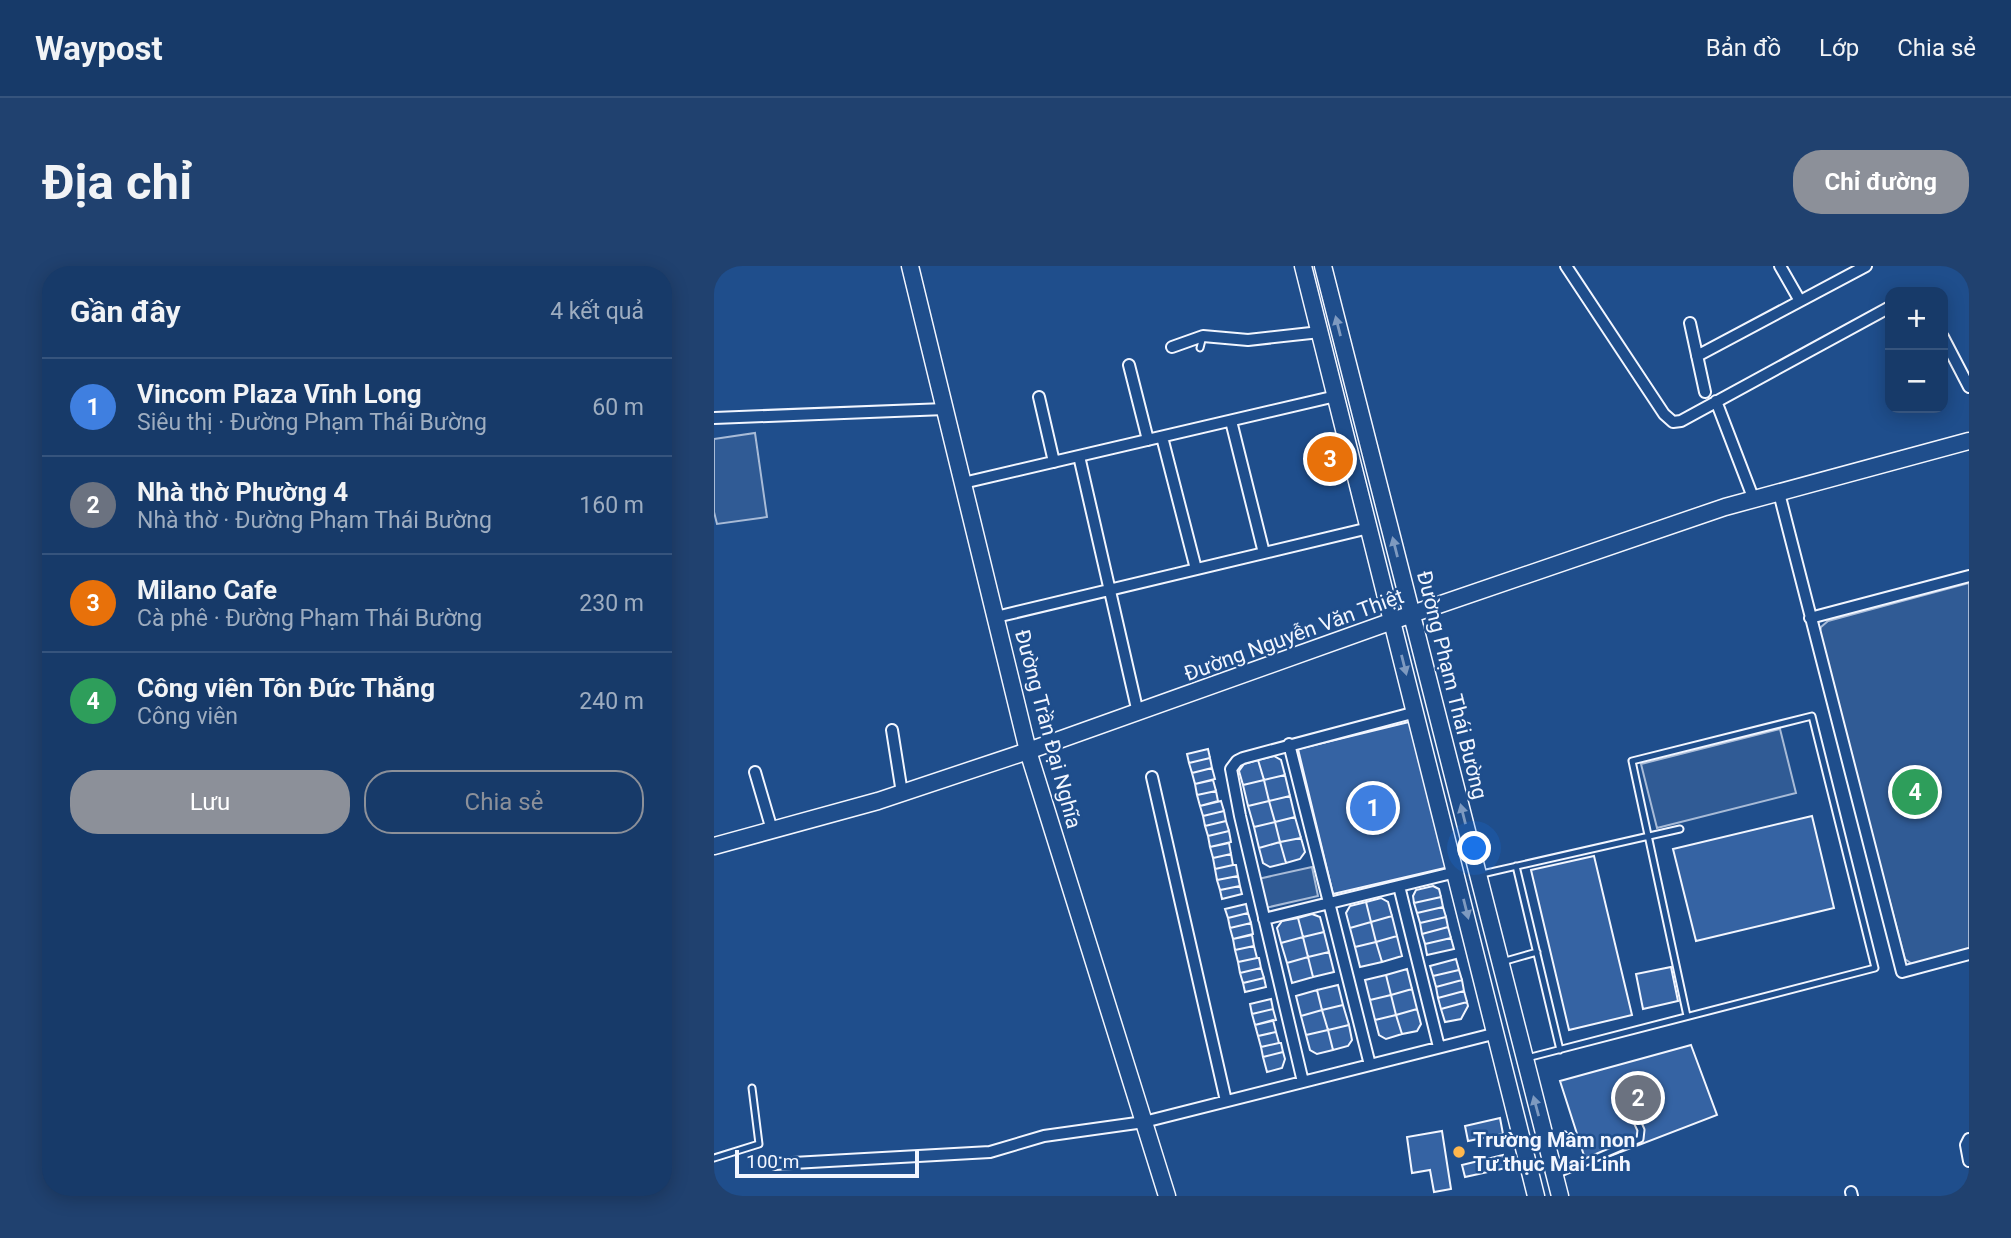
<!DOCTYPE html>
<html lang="vi">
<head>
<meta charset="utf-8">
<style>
  body { margin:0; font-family:Roboto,sans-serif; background:#20416f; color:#f1f3f6 }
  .controls { position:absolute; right:21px; top:21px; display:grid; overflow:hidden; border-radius:14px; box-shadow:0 4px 18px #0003 }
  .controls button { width:63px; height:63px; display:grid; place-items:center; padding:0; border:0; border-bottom:2px solid #36547d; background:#173a69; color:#f1f3f6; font:35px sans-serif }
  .scale { position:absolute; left:21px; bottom:18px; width:184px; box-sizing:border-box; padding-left:7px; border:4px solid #f2f6ff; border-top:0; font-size:19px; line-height:24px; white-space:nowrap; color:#f2f6ff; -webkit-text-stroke:5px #1f4e8c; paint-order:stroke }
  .you { position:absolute; left:761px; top:583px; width:24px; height:24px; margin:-18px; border:5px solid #fff; border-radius:50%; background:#1a73e8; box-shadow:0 0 0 10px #1a73e833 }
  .badge { display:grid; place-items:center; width:46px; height:46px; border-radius:50%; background:#8c9099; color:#fff; font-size:23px; font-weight:700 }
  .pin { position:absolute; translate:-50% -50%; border:4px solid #fff; box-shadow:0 2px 7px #0006 }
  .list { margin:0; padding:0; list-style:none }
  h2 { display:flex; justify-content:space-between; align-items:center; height:91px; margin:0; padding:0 28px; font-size:30px }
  h2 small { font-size:23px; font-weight:400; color:#9eadc0 }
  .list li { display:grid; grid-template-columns:46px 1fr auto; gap:21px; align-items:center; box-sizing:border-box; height:98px; padding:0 28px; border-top:2px solid #36547d }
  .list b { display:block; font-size:26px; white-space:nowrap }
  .list p { margin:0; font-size:23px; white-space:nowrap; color:#9eadc0 }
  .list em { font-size:23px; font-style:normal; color:#9eadc0 }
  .actions { display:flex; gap:14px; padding:21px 28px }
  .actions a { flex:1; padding:16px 0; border:2px solid #8c9099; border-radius:28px; text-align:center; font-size:24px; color:#8c9099 }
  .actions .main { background:#8c9099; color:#fff }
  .map { position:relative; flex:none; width:1255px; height:930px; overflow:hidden; border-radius:28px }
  header { display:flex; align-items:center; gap:42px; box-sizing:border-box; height:98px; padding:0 35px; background:#173a69; border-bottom:2px solid #36547d }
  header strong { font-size:33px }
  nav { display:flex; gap:38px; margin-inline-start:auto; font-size:24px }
  .intro { display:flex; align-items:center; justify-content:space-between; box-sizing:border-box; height:168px; padding:0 42px }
  h1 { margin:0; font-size:49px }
  .button { padding:18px 32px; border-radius:28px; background:#8c9099; color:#fff; font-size:24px; font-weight:700 }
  main { display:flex; gap:42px; padding:0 42px }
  aside { flex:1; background:#173a69; border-radius:28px; box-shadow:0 4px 18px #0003 }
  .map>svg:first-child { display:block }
</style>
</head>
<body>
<header>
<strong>Waypost</strong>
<nav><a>Bản đồ</a><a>Lớp</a><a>Chia sẻ</a></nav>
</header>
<div class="intro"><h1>Địa chỉ</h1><a class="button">Chỉ đường</a></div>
<main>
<aside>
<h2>Gần đây<small>4 kết quả</small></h2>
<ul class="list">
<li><span class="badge" style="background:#3f7fe0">1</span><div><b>Vincom Plaza Vĩnh Long</b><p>Siêu thị · Đường Phạm Thái Bường</p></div><em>60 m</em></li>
<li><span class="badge" style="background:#6b7280">2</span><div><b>Nhà thờ Phường 4</b><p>Nhà thờ · Đường Phạm Thái Bường</p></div><em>160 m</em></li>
<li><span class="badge" style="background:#e8710a">3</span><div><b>Milano Cafe</b><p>Cà phê · Đường Phạm Thái Bường</p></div><em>230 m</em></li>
<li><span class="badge" style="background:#2e9e5b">4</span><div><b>Công viên Tôn Đức Thắng</b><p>Công viên</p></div><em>240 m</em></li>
</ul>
<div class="actions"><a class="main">Lưu</a><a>Chia sẻ</a></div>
</aside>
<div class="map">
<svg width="1255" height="930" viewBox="0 0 1255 930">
  <rect width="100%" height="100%" fill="#1f4e8c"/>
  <path fill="#305b95" stroke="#a8bbd7" stroke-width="2" d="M41,167L53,251L3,258L0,246V173Z
    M1255,317V683L1198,698L1191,693L1105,369L1107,361L1114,355Z
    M1066,463L1082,527L943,562L927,498Z
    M598,601L604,630L551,642L544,613Z"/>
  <path fill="#3563a3" stroke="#f2f6ff" stroke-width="2" d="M699,455L735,601L619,628L584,483Z
    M494,483L496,492L475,497L473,488Z
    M560,490L567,494L571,509L550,514L544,494Z
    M496,492L498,502L478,507L475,497Z
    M544,494L550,514L529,519L525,505L530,498Z
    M498,502L501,513L481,518L478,507Z
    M571,509L576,530L555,535L550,514Z
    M499,514L502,525L483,529L481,518Z
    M550,514L555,535L534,540L529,519Z
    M502,525L504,535L486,540L483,529Z
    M576,530L581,551L561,556L555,535Z
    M507,535L510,545L489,550L486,540Z
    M555,535L561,556L540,561L534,540Z
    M510,545L512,555L491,560L489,550Z
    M1098,550L1120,642L982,675L959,583Z
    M581,551L587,572L566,576L561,556Z
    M512,555L515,565L494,570L491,560Z
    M561,556L566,576L545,582L540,561Z
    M515,565L517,576L496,581L494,570Z
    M587,572L591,586L586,593L572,597L566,576Z
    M566,576L572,597L556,601L549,597L545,582Z
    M515,577L517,588L499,592L496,581Z
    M517,588L519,599L501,603L499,592Z
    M880,590L918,749L855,764L817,604Z
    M519,599H522L524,610L503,614L501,603Z
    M524,610L526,620L506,624L503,614Z
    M526,620L528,628L508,633L506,624Z
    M719,620L725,623L727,631L700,637L699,630L702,624Z
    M727,631L729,641L703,647L700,637Z
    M667,632L674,636L678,650L657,656L652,636Z
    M652,636L657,656L636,662L632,647L636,640Z
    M532,638L534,647L514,652L511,643Z
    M729,641L732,651L706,657L703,647Z
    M534,647L537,657L516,662L514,652Z
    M598,648L606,651L610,666L589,671L584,652Z
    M678,650L683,670L662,676L657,656Z
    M732,651L734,661L708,668L706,657Z
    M584,652L589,671L567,677L563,662L568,655Z
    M657,656L662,676L641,681L636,662Z
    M537,657L539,668L519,673L516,662Z
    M734,661L737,672L711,678L708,668Z
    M610,666L615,686L594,691L589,671Z
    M538,669L540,680L521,684L519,673Z
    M683,670L688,690L668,696L662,676Z
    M589,671L594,691L573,697L567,677Z
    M737,672L740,683L713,689L711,678Z
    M662,676L668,696L646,701L641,681Z
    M540,680L543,692L524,696L521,684Z
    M615,686L620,706L599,711L594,691Z
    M594,691L599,711L578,717L573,697Z
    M543,692H545L547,702L526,707L524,696Z
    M742,693L745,704L719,710L716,700Z
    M957,701L964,735L929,743L922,708Z
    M547,702L550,712L529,717L526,707Z
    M693,703L698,723L677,729L672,709Z
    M745,704L748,714L722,721L719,710Z
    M672,709L677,729L656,734L651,714Z
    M550,712L552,721L531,726L529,717Z
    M748,714L750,725L724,732L722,721Z
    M624,719L629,739L608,744L603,724Z
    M698,723L703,743L682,749L677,729Z
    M603,724L608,744L587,750L582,730Z
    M750,725L753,736L727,743L724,732Z
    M677,729L682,749L661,754L656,734Z
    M557,733L559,743L538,748L536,738Z
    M753,736L754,740L747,753L731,756L727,743Z
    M629,739L635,759L614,764L608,744Z
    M559,743L562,754L541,759L538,748Z
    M703,743L707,758L703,765L688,768L682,749Z
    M608,744L614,764L592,769L587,750Z
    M682,749L688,768L672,773L665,769L661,754Z
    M559,754L562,766L544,770L541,759Z
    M635,759L638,774L634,780L619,784L614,764Z
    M614,764L619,784L603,788L596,784L592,769Z
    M562,766L565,777L547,781L544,770Z
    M565,777H567L569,786L549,791L547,781Z
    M977,779L1003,849L873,899L846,815Z
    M569,786L571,793L568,802L553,806L549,791Z
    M786,852L789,868L754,875L751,860Z
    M728,865L737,923L720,926L716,904L698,907L693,871Z
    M789,889L792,902L751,911L748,899Z"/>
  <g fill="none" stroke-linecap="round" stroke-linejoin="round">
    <g stroke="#f2f6ff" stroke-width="9">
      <path id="lane" d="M486,82L489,70
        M802,600L846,784
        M768,608L966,563
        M788,696L823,686
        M813,792L1161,702L1098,450L918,495L973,750
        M0,892L45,878L38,822
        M844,908L926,873L927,864L914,836"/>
    </g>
    <g stroke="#f2f6ff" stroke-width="14">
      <path id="street" d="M852,0L950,148L959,156L967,155L1176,41
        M1066,0L1086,35
        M976,57L991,126
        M1229,71L1255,121
        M458,81L489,70L534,74L606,66
        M983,90L1152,0
        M415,99L434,174
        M325,131L340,196
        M1002,135L1040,234
        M0,152L231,143
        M517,155L550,287
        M448,171L482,303
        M365,190L424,447
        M249,217L622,130
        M1065,227L1188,706L1255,688
        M282,351L655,262
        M1096,352L1255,310
        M178,464L188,527
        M575,478L656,799
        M41,506L58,564
        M438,511L512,835
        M685,620L725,781
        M550,653L742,606
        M589,816L526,550L517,503L523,495L529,492L702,446
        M1255,873L1252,879L1255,895
        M61,898L276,886L330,870L430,856L783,767
        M1137,926L1138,930"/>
    </g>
    <g stroke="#f2f6ff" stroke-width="19">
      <path id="secondary" d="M196,0L314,485L453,930
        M589,0L822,930
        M609,0L846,930
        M0,580L164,535L314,485L698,348L1011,241L1255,175"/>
    </g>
    <use href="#lane" stroke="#1f4e8c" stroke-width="5"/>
    <use href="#street" stroke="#1f4e8c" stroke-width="10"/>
    <use href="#secondary" stroke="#1f4e8c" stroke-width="16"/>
  </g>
  <defs><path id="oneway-solid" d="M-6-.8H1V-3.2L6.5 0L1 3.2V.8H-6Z" transform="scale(1.75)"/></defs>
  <g fill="#7e9ac0">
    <use href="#oneway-solid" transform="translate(624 60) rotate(-104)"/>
    <use href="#oneway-solid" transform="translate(681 281) rotate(-104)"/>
    <use href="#oneway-solid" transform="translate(690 399) rotate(76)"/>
    <use href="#oneway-solid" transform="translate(749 548) rotate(-104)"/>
    <use href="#oneway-solid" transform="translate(752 643) rotate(76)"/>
    <use href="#oneway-solid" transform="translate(822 840) rotate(-105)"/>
  </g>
  <circle fill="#ffb74d" stroke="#1f4e8c" stroke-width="2.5" cx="745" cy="886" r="7"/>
  <g text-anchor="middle" stroke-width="5" stroke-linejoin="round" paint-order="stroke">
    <g font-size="21" fill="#f2f6ff" stroke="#1f4e8c">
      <text transform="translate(580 369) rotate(-20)" y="7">Đường Nguyễn Văn Thiệt</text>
      <text transform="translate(738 419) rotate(76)" y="7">Đường Phạm Thái Bường</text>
      <text transform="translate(334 463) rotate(75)" y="7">Đường Trần Đại Nghĩa</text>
    </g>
    <g font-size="21" font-weight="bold" fill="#f2f6ff" stroke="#1f4e8c" text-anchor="start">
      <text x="759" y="881">Trường Mầm non<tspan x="759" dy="24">Tư thục Mai Linh</tspan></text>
    </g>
  </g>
</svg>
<div class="controls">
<button>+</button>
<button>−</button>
</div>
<div class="scale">100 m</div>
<div class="you"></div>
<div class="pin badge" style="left:659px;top:542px;background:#3f7fe0">1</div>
<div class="pin badge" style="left:924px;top:832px;background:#6b7280">2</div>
<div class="pin badge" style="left:616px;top:193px;background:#e8710a">3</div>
<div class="pin badge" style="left:1201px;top:526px;background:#2e9e5b">4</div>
</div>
</main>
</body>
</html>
